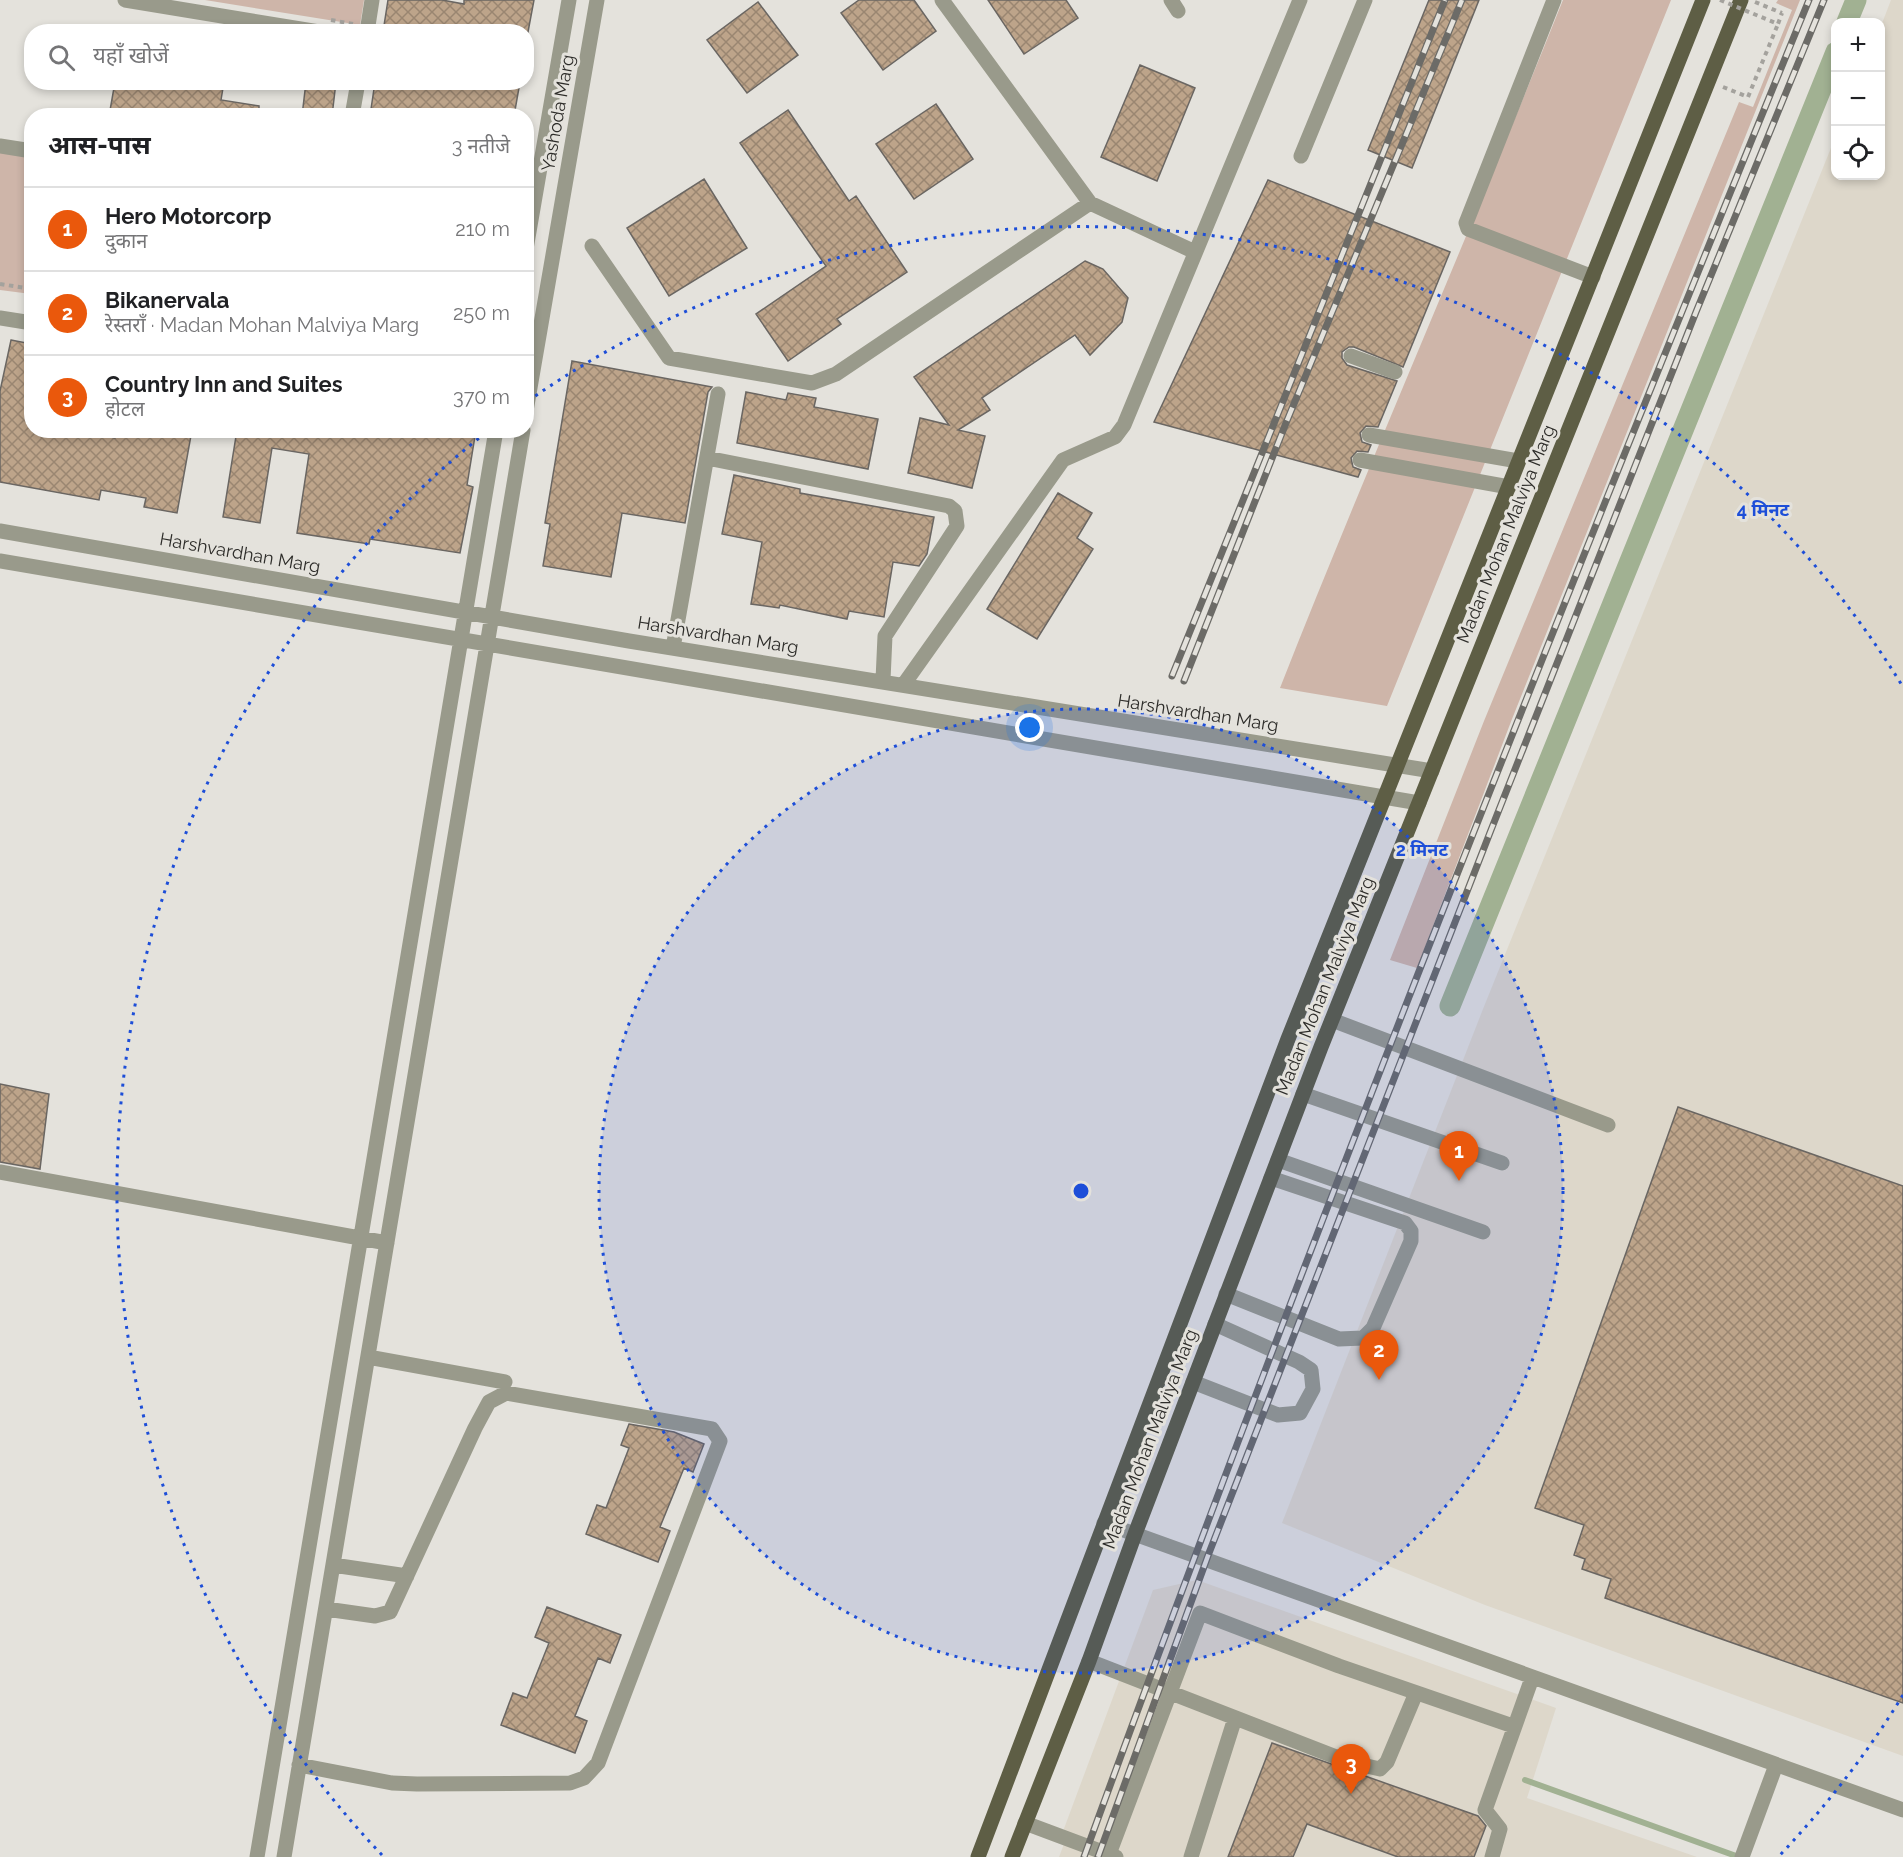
<!DOCTYPE html>
<html lang="hi">
<head>
<meta charset="utf-8">
<style>
  body { margin:0; font-family:Raleway,"Noto Sans Devanagari",sans-serif; background:#f2f2f2; color:#202124 }
  .controls { position:absolute; right:18px; top:18px; display:grid; overflow:hidden; border-radius:12px; box-shadow:0 3px 9px #0003 }
  .controls button { width:54px; height:54px; display:grid; place-items:center; padding:0; border:0; border-bottom:2px solid #e0e0e0; background:#fff; color:#202124; font:30px sans-serif }
  .you { position:absolute; left:1030px; top:728px; width:21px; height:21px; margin:-15px; border:4px solid #fff; border-radius:50%; background:#1a73e8; box-shadow:0 0 0 9px #1a73e833 }
  .badge { display:grid; place-items:center; width:39px; height:39px; border-radius:50%; background:#ea580c; color:#fff; font-size:20px; font-weight:700 }
  .pin { position:absolute; translate:-50% -50px; filter:drop-shadow(0 2px 3px #0008) }
  .pin::after { content:''; position:absolute; top:32px; width:21px; height:18px; background:inherit; clip-path:polygon(0 0,100% 0,50% 100%) }
  .list { margin:0; padding:0; list-style:none }
  h2 { display:flex; justify-content:space-between; align-items:center; height:78px; margin:0; padding:0 24px; font-size:26px }
  h2 small { font-size:20px; font-weight:400; color:#757577 }
  .list li { display:grid; grid-template-columns:39px 1fr auto; gap:18px; align-items:center; box-sizing:border-box; height:84px; padding:0 24px; border-top:2px solid #e0e0e0 }
  .list b { display:block; font-size:22px; white-space:nowrap }
  .list p { margin:0; font-size:20px; white-space:nowrap; color:#757577 }
  .list em { font-size:20px; font-style:normal; color:#757577 }
  .icon { flex:none; width:33px; height:33px; fill:none; stroke:currentColor; stroke-width:2; stroke-linecap:round; stroke-linejoin:round }
  .map { position:relative; flex:none; width:1903px; height:1857px; overflow:hidden }
  .search { position:absolute; background:#fff; box-shadow:0 3px 9px #0003; left:24px; top:24px; width:510px; height:66px; display:flex; align-items:center; gap:15px; box-sizing:border-box; padding:0 21px; border-radius:24px; color:#757577; font-size:22px }
  .panel { position:absolute; background:#fff; box-shadow:0 3px 9px #0003; left:24px; top:108px; width:510px; height:330px; border-radius:24px }
  .map>svg:first-child { display:block }
</style>
</head>
<body>
<div class="map">
<svg width="1903" height="1857" viewBox="0 0 1903 1857">
  <defs>
    <pattern id="building-cross-hatch" width="8" height="8" patternUnits="userSpaceOnUse" patternTransform="scale(1.5)"><rect width="8" height="8" fill="#bda48a"/><path d="M0 0l8 8M0 8l8-8" fill="none" stroke="#9a8671"/></pattern>
  </defs>
  <rect width="100%" height="100%" fill="#e4e2dc"/>
  <path fill="#ddd7ca" d="M1891,0H1903V1756L1485,1605L1282,1523L1483,1009L1835,138L1836,176H1880L1881,26Z
    M1197,1580L1556,1708L1527,1798L1697,1857H1059L1064,1844L1059,1842L1153,1590Z"/>
  <path fill="#ceb5a9" d="M205,0H364L360,25Z
    M1563,0H1671L1387,706L1280,688C1371,457 1471,230 1563,0Z
    M1778,0H1800L1512,719L1417,968L1390,960L1484,721L1739,102L1753,107L1792,10L1776,3Z
    M0,146L31,151V294L0,290Z"/>
  <g fill="none" stroke-linecap="round" stroke-linejoin="round">
    <path stroke="#a1b192" stroke-width="6" d="M1525,1780L1739,1857"/>
    <path stroke="#a1b192" stroke-width="21" d="M1847,22L1856,0
      M1450,1006L1836,52"/>
  </g>
  <path fill="url(#building-cross-hatch)" stroke="#6a6662" stroke-width="1.5" d="M388,0H442L464,4V0H534L528,32H383Z
    M859,0H914L936,31L883,70L841,13Z
    M988,0H1066L1078,18L1024,54Z
    M1429,0H1479L1412,168L1368,150Z
    M758,2L798,55L747,93L707,40Z
    M1140,65L1195,88L1157,181L1101,157Z
    M115,82H224L221,100L259,106V116H109Z
    M306,82H336L332,116H302Z
    M375,82H520L514,116H370Z
    M936,104L973,159L914,199L876,144Z
    M788,110L849,201L856,196L907,272L837,319L841,324L788,361L756,314L826,266L740,143Z
    M704,179L747,248L669,296L627,228Z
    M1268,180L1450,252L1403,367L1354,347H1349L1342,352V358L1347,365L1397,381L1378,427L1366,426L1360,433L1362,442L1371,445L1368,452L1357,451L1351,458L1353,467L1361,470L1358,477L1154,422Z
    M1085,261L1103,269L1128,298L1122,322L1090,355L1075,335L982,398L990,410L958,430L985,436L972,488L908,473L920,418L949,425L914,377Z
    M11,340L32,344V430H72L115,438L118,430H192L177,513L144,507L146,498L101,490L99,500L0,482V391Z
    M572,361L712,387L708,392L685,523L622,513L611,577L543,566L550,524L545,523Z
    M746,392L786,400L788,393L816,398L814,407L878,419L868,469L737,443Z
    M237,430H476L467,485L473,487L460,553L370,539L369,544L297,533L309,454L272,448L260,523L223,517Z
    M734,475L800,489V493L934,517L927,554L919,566L893,562L884,617L849,611L847,619L780,605L779,608L751,604L762,542L722,534Z
    M1058,493L1092,513L1077,538L1093,549L1037,639L987,609Z
    M0,1084L49,1094L40,1169L0,1162Z
    M1678,1107L1903,1186V1703L1605,1598L1611,1579L1582,1569L1585,1559L1574,1555L1584,1525L1535,1508Z
    M629,1424L674,1432L704,1444L693,1472L684,1468L660,1527L670,1531L658,1562L586,1534L597,1505L606,1508L629,1448L621,1445Z
    M547,1607L621,1635L610,1663L598,1658L575,1716L587,1721L575,1753L501,1725L513,1693L527,1698L549,1643L535,1637Z
    M1272,1743L1478,1816L1486,1826L1474,1857H1398L1307,1824L1293,1857H1228Z"/>
  <g fill="none" stroke-linecap="round" stroke-linejoin="round">
    <path stroke="#a4a29d" stroke-width="4" stroke-dasharray="4.5 4.5" stroke-linecap="butt" d="M1755,2L1782,13
      M331,20L353,24
      M1723,87L1748,97L1778,24
      M0,284L32,289"/>
    <path stroke="#999a8b" stroke-width="15" d="M125,0L319,32
      M942,0L1090,203L1195,252
      M1171,0L1178,11
      M1554,0L1466,223L1468,229L1593,277
      M367,32L372,0
      M352,116L358,82
      M0,146L32,151
      M1301,156L1365,0
      M592,246L669,358L812,383L836,374L1090,203
      M526,249L569,0
      M0,318L32,323
      M1351,356L1395,372
      M526,411L597,0
      M1369,435L1518,461
      M707,458L949,506L955,511L957,526L885,636L883,680
      M1360,460L1509,487
      M0,531L629,641L1432,771
      M0,561L1419,803
      M673,648L718,394
      M904,684L1063,460L1115,437L1124,425L1300,0
      M1332,1020L1608,1125
      M1303,1094L1502,1163
      M1278,1160L1483,1232
      M0,1172L387,1243
      M1226,1294L1339,1339L1363,1338L1373,1328L1411,1241V1231L1405,1223L1271,1178
      M368,1357L505,1382
      M1193,1382L1278,1415L1300,1413L1313,1389L1311,1370L1299,1362L1215,1324
      M1104,1523L1903,1810
      M333,1565L407,1576
      M1089,1661L1349,1762L1380,1769L1387,1762L1416,1693
      M299,1765L392,1783L417,1784L570,1783L584,1778L598,1763L720,1441L712,1429L506,1393L489,1402L475,1428L390,1612L375,1616L326,1609
      M1025,1823L1116,1857
      M1109,1854L1200,1613L1339,1666L1513,1726
      M257,1857L496,430
      M284,1857L523,430
      M1191,1857L1235,1718
      M1492,1857L1500,1829L1485,1810L1532,1678
      M1742,1857L1776,1765"/>
    <path stroke="#5e5e45" stroke-width="15" d="M978,1857L1288,1039L1703,0
      M1012,1857L1089,1661L1135,1534L1321,1047L1741,0"/>
    <g stroke="#6c6b67" stroke-width="7">
      <path id="rail" d="M1172,676L1445,0
        M1184,681L1286,423L1462,0
        M1084,1857C1311,1233 1557,615 1809,0
        M1098,1857L1209,1553L1491,830L1696,312L1824,0"/>
    </g>
    <use href="#rail" stroke="#e4e2dc" stroke-width="4.5" stroke-dasharray="14" stroke-linecap="butt"/>
    <path stroke="#a4a29d" stroke-width="4" stroke-dasharray="4.5 4.5" stroke-linecap="butt" d="M1720,0L1778,24L1782,13"/>
  </g>
  <circle cx="1081" cy="1191" r="482" fill="#1d4ed8" fill-opacity=".12"/>
  <g fill="none" stroke="#1d4ed8" stroke-width="3" stroke-dasharray="3 6">
    <circle cx="1081" cy="1191" r="482"/>
    <path d="M1903 1695A964 964 0 0 1 1780 1855M382 1855A964 964 0 0 1 488 431M528 401A964 964 0 0 1 1903 687"/>
  </g>
  <g text-anchor="middle" stroke-width="6" stroke-linejoin="round" paint-order="stroke">
    <g font-size="18" fill="#2e2d2a" stroke="#e4e2dc">
      <text transform="translate(558 113) rotate(-80)" y="6">Yashoda Marg</text>
      <text transform="translate(1506 534) rotate(-68)" y="6">Madan Mohan Malviya Marg</text>
      <text transform="translate(240 553) rotate(10)" y="6">Harshvardhan Marg</text>
      <text transform="translate(718 635) rotate(9)" y="6">Harshvardhan Marg</text>
      <text transform="translate(1198 713) rotate(9)" y="6">Harshvardhan Marg</text>
      <text transform="translate(1325 986) rotate(-68)" y="6">Madan Mohan Malviya Marg</text>
      <text transform="translate(1150 1439) rotate(-69)" y="6">Madan Mohan Malviya Marg</text>
    </g>
  </g>
  <circle cx="1081" cy="1191" r="9" fill="#1d4ed8" stroke="#e4e2dc" stroke-width="3"/>
  <g font-size="18" text-anchor="middle" font-weight="bold" fill="#1d4ed8" stroke="#e4e2dc" stroke-width="6" stroke-linejoin="round" paint-order="stroke">
    <text x="1763" y="516">4 मिनट</text>
    <text x="1422" y="856">2 मिनट</text>
  </g>
</svg>
<div class="controls">
<button>+</button>
<button>−</button>
<button><svg class="icon" aria-label="locate" viewBox="0 0 24 24"><circle cx="12" cy="12" r="6"/><path d="M12 2v4M12 18v4M2 12h4M18 12h4"/></svg></button>
</div>
<div class="you"></div>
<div class="pin badge" style="left:1459px;top:1181px">1</div>
<div class="pin badge" style="left:1379px;top:1380px">2</div>
<div class="pin badge" style="left:1351px;top:1794px">3</div>
<div class="search"><svg class="icon" aria-label="search" viewBox="0 0 24 24"><circle cx="10" cy="10" r="6"/><path d="M15 15l6 6"/></svg>यहाँ खोजें</div>
<section class="panel">
<h2>आस-पास<small>3 नतीजे</small></h2>
<ul class="list">
<li><span class="badge">1</span><div><b>Hero Motorcorp</b><p>दुकान</p></div><em>210 m</em></li>
<li><span class="badge">2</span><div><b>Bikanervala</b><p>रेस्तराँ · Madan Mohan Malviya Marg</p></div><em>250 m</em></li>
<li><span class="badge">3</span><div><b>Country Inn and Suites</b><p>होटल</p></div><em>370 m</em></li>
</ul>
</section>
</div>
</body>
</html>
